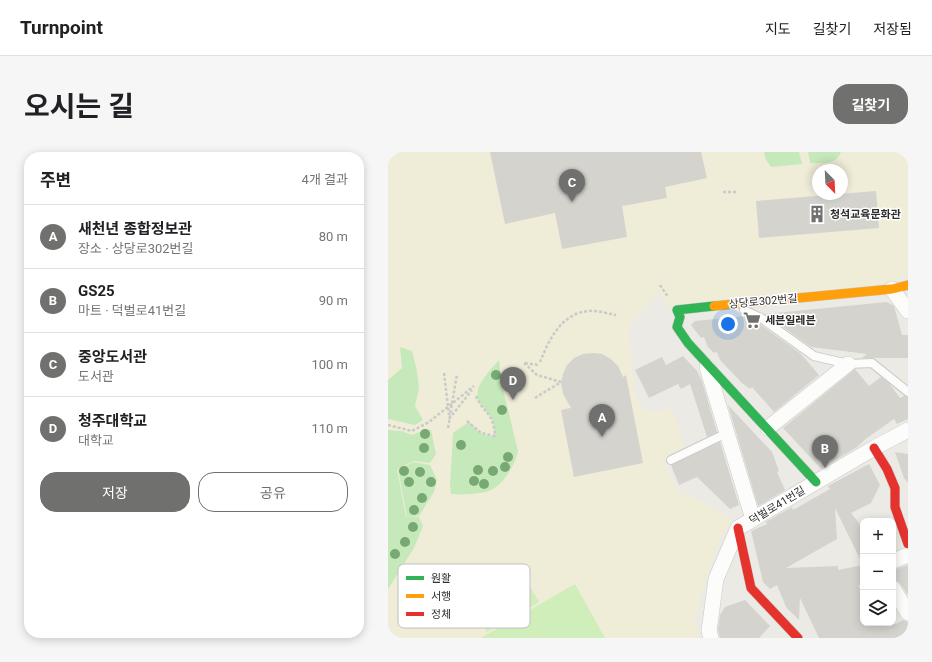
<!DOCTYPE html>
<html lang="ko">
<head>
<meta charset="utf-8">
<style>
  body { margin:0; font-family:Roboto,"Noto Sans KR",sans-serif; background:#f6f6f6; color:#202124 }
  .controls { position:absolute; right:12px; bottom:12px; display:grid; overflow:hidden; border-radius:8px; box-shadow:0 2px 10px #0003 }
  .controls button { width:36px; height:36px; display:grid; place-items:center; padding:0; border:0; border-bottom:1px solid #e0e0e0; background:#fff; color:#202124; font:20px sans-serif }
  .compass { position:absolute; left:424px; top:12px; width:36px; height:36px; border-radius:50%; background:#fff; box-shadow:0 2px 10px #0003; rotate:156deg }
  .you { position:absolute; left:340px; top:172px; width:14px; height:14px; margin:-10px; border:3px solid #fff; border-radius:50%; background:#1a73e8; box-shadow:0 0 0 6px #1a73e833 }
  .badge { display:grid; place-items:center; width:26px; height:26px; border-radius:50%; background:#70706e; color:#fff; font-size:13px; font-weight:700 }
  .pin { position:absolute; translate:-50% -33px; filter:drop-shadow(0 1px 2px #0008) }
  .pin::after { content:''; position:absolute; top:21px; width:14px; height:12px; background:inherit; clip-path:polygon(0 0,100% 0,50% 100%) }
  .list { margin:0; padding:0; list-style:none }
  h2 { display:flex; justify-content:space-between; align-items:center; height:52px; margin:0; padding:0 16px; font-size:17px }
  h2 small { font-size:13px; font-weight:400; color:#757577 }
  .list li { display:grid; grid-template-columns:26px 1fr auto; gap:12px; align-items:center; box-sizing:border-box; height:64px; padding:0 16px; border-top:1px solid #e0e0e0 }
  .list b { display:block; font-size:15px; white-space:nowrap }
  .list p { margin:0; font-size:13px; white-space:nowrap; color:#757577 }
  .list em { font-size:13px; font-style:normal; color:#757577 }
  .actions { display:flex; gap:8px; padding:12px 16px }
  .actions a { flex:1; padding:9px 0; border:1px solid #70706e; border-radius:16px; text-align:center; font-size:14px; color:#70706e }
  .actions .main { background:#70706e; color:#fff }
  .icon { flex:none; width:22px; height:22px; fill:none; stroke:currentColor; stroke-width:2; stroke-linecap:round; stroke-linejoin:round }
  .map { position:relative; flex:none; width:520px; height:486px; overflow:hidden; border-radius:16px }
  header { display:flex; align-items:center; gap:24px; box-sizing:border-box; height:56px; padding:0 20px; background:#fff; border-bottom:1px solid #e0e0e0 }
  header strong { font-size:19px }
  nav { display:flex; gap:22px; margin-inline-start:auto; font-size:14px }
  .intro { display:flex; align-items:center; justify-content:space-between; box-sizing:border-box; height:96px; padding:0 24px }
  h1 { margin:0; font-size:28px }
  .button { padding:10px 18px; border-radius:16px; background:#70706e; color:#fff; font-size:14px; font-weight:700 }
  main { display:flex; gap:24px; padding:0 24px }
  aside { flex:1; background:#fff; border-radius:16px; box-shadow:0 2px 10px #0003 }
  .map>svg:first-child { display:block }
</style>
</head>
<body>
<header>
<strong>Turnpoint</strong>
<nav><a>지도</a><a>길찾기</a><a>저장됨</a></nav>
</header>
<div class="intro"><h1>오시는 길</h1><a class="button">길찾기</a></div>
<main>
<aside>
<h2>주변<small>4개 결과</small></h2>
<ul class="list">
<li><span class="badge">A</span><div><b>새천년 종합정보관</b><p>장소 · 상당로302번길</p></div><em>80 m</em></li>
<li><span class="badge">B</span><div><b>GS25</b><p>마트 · 덕벌로41번길</p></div><em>90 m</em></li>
<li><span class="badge">C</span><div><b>중앙도서관</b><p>도서관</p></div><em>100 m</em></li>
<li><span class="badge">D</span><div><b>청주대학교</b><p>대학교</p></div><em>110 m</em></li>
</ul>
<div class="actions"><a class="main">저장</a><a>공유</a></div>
</aside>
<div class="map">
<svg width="520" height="486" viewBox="0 0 520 486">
  <rect width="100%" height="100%" fill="#eceae4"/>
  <path fill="#efecd8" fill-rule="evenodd" d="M0,0H520V122L507,132L280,157L271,139L240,175L247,240L253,256L260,260H272L284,256L298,297L276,309L290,340L314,349L344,368L331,389L315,436L307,470L311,486H0ZM430,18H454V42H430Z"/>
  <path fill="#c6e9bb" d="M376,0H411L414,12L383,15L378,8Z
    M420,0H453C449,13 433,11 422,11Z
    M12,195L24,199L29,219L31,236L27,254L35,268L27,273L0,267V228L14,216Z
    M111,208L114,233L130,299C127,313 115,334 101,339C93,342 71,343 63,342L62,334L65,281L81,270C88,279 95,285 107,284C106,263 102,266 92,251C82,237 103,218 111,208Z
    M39,277L43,278L48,302L42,311L26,309L9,317L18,365H31L35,374L26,396L0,437V278L13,279L24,283Z
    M26,310L42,313L49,328L46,340L31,364L19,365L10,317Z"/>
  <path fill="#d0eeb9" d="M133,419L151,450L99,480L81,448Z
    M187,432L217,486H93Z"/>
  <path fill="#d5d3ce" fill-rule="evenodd" d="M102,0H313L319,26L277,35L279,46L234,54L239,85L174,97L167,61L117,72Z
    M488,39L491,76L371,86L368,49Z
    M499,150L506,154L514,183H520V206H474L479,202L423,195L377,162Z
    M357,164L370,171L412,201L431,223L386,260L364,235L362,237L354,231L332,208L329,200L326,201L320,195L316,185L313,186L303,173L307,169Z
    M205,201L214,202L223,207L230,214L235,225L238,223L255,311L186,325L173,258L183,256L175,242L173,231L175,222L179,213L186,206L195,202Z
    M295,204L309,219L314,229L329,280L319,285L302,232L293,237L290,232L261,246L247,218L274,205L278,213Z
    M467,217L481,234L493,225L501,231L512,246L516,244L520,245V267L509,272L506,267L479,286L469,295L433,317L395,276Z
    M340,253L384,300L391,319L389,320L397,338L370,354Z
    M332,290L351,353L342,357L309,325L291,333L283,313Z
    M507,300L520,302V331L516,326Z
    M481,312L492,333L483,351L463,361L475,376V433H470L475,444V471L508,472L515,468L520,470V482L512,486H431L412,446L411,468L398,455L389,433L382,437L375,430L363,379L379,372L378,370L404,355L405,358L442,337L440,334ZM447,356L475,413L450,418V414L398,416L449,387Z
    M520,413V442H519L512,431L505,427V418Z
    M357,448L382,474L371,486H332L330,478L332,463L337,455Z"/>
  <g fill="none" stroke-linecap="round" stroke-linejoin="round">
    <g stroke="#cac9c9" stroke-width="10">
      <path id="lane" d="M356,158L373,166L426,204L460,212L484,211L520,240
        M283,308L339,281"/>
    </g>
    <g stroke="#cac9c9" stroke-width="16">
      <path id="street" d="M504,137L520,159
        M319,215L365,367
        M380,276L460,212
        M505,409L520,403
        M505,436L520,461
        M323,486L321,479L328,427L350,376L486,296L520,278"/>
    </g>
    <g stroke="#cac9c9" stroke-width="10">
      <path id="fast" d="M326,154L289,158L292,165L289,175L300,191L428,330"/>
    </g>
    <g stroke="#cac9c9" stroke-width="10">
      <path id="slow" d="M326,154L504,137L520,133"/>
    </g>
    <g stroke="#cac9c9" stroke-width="10">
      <path id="jam" d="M486,296L499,317L507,336V355L520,392
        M350,376L363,436L410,486"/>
    </g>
    <path stroke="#cacac9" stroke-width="2.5" stroke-dasharray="3 2" stroke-linecap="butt" d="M335,40H349
      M272,133L280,145
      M152,210C161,188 173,161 201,159C210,158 220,162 228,163
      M136,211L149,223L173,230
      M137,211L150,213
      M56,221L61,263
      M147,246L173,230
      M61,267L84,238
      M79,269L93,281L107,284C105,258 96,263 88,244
      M0,273L24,279L41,270L86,234
      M60,276L69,222"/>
    <use href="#lane" stroke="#fcfcfb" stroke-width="8"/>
    <use href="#street" stroke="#fcfcfb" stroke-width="15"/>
    <use href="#fast" stroke="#30b455" stroke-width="9"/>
    <use href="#slow" stroke="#ff9f0a" stroke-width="9"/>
    <use href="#jam" stroke="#e5322d" stroke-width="9"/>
  </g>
  <g fill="#78a973">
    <circle cx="108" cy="223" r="5"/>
    <circle cx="114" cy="258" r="5"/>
    <circle cx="37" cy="282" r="5"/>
    <circle cx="73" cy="293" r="5"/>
    <circle cx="36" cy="296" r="5"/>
    <circle cx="120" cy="305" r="5"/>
    <circle cx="117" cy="315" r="5"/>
    <circle cx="90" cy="318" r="5"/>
    <circle cx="16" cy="319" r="5"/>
    <circle cx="105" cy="319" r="5"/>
    <circle cx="32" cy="320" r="5"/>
    <circle cx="86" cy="329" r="5"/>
    <circle cx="21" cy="330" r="5"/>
    <circle cx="43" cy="330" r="5"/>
    <circle cx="96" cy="332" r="5"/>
    <circle cx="34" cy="346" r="5"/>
    <circle cx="26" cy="358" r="5"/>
    <circle cx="25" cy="375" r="5"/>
    <circle cx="17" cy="390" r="5"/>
    <circle cx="7" cy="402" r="5"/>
  </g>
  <defs>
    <g id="building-bare" transform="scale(1.38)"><path d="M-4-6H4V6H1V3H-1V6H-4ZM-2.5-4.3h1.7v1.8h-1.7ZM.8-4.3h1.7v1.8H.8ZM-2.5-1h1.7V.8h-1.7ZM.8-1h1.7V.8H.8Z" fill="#70706e" stroke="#fff" stroke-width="2.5" paint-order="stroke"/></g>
    <g id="supermarket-bare" transform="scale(1.38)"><path d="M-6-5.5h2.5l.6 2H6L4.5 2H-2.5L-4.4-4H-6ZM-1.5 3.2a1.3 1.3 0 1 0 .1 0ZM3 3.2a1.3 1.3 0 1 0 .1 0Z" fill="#70706e" stroke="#fff" stroke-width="2.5" paint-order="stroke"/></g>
  </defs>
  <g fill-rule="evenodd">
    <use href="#building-bare" x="429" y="62"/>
    <use href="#supermarket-bare" x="364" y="168"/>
  </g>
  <g text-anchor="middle" stroke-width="3" stroke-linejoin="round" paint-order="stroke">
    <g font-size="11" font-weight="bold" fill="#2e2e2e" stroke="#fff" text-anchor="start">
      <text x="442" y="66">청석교육문화관</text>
      <text x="377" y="172">세븐일레븐</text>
    </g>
    <g font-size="11" fill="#2e2e2e" stroke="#fff">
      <text transform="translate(375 149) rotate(-5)" y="4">상당로302번길</text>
      <text transform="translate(389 353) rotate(-31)" y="4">덕벌로41번길</text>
    </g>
  </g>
  <rect x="10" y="412" width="132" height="64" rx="6" fill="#fff" stroke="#c0c0c0" stroke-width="1"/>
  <rect x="18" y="424" width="18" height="4" fill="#30b455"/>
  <rect x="18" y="442" width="18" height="4" fill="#ff9f0a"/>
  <rect x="18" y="460" width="18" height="4" fill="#e5322d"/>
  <g font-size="11" fill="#2e2e2e">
    <text x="43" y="430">원활</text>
    <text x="43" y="448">서행</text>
    <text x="43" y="466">정체</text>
  </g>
</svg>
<div class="controls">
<button>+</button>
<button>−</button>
<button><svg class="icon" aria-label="layers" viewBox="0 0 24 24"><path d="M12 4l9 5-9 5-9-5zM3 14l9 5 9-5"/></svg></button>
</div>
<svg class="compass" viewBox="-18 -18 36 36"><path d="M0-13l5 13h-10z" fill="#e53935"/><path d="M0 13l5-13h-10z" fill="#757577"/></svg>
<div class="you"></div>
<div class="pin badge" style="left:214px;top:285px">A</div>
<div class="pin badge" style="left:437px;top:316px">B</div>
<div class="pin badge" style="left:184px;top:50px">C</div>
<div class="pin badge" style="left:125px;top:248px">D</div>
</div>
</main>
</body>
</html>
